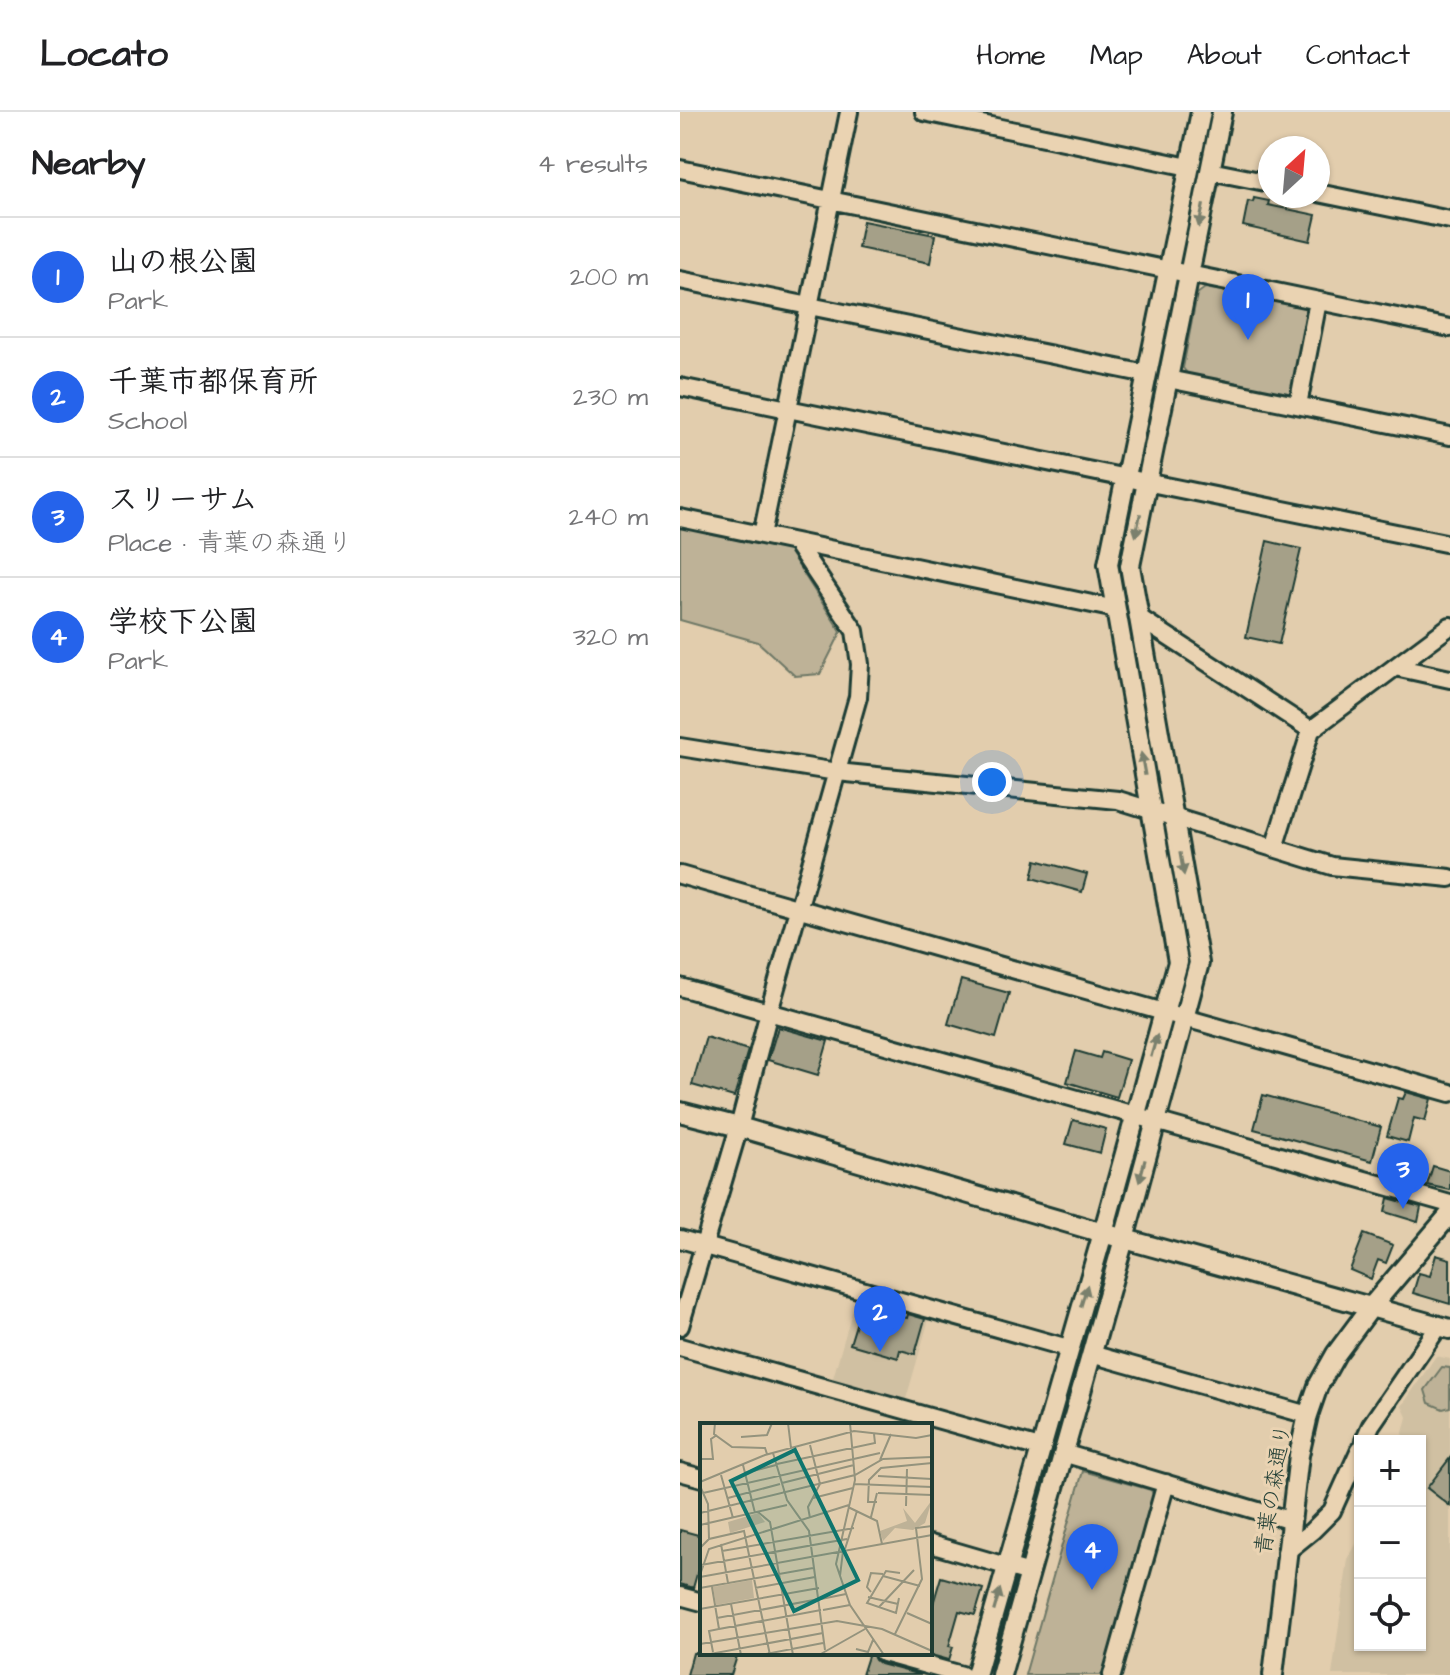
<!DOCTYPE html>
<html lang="en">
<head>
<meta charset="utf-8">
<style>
  body { margin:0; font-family:"Architects Daughter","Klee One",sans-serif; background:#f6f6f6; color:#202124 }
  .controls { position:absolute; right:24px; bottom:24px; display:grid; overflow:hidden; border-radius:0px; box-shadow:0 2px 6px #0004 }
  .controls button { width:72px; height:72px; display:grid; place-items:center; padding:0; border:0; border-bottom:2px solid #e0e0e0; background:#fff; color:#202124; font:40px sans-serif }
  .compass { position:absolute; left:578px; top:24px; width:72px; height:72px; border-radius:50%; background:#fff; box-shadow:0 2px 6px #0004; rotate:26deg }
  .you { position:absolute; left:312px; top:670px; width:28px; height:28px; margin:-20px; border:6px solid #fff; border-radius:50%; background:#1a73e8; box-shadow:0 0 0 12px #1a73e833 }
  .badge { display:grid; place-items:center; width:52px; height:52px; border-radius:50%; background:#2563eb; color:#fff; font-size:26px; font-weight:700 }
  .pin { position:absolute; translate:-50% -66px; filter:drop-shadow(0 2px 4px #0008) }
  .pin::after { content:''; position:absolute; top:42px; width:28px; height:24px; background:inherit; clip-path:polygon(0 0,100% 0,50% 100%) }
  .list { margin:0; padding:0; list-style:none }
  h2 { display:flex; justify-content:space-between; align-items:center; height:104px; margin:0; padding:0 32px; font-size:34px }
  h2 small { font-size:26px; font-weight:400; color:#757577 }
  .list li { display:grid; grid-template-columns:52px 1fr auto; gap:24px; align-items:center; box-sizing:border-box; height:120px; padding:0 32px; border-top:2px solid #e0e0e0 }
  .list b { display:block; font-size:30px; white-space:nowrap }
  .list p { margin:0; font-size:26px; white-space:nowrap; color:#757577 }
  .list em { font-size:26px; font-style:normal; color:#757577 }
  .icon { flex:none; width:44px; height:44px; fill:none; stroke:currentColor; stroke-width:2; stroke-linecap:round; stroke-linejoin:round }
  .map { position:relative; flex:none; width:770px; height:1563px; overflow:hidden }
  header { display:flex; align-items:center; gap:48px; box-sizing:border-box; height:112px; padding:0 40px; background:#fff; border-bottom:2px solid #e0e0e0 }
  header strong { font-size:38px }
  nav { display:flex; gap:44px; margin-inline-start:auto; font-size:28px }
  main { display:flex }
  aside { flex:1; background:#fff }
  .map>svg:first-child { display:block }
</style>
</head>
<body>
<header>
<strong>Locato</strong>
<nav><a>Home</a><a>Map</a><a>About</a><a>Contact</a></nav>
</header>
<main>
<aside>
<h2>Nearby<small>4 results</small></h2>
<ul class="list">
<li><span class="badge">1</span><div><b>山の根公園</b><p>Park</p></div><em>200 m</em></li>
<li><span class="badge">2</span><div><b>千葉市都保育所</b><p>School</p></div><em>230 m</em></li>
<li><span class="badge">3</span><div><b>スリーサム</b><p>Place · 青葉の森通り</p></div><em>240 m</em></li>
<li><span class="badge">4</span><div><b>学校下公園</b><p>Park</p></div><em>320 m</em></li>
</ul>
</aside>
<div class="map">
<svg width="770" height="1563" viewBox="0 0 770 1563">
  <rect width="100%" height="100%" fill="#e2cdad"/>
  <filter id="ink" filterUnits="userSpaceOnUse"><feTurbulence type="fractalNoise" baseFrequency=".0125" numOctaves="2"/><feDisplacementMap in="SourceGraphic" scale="16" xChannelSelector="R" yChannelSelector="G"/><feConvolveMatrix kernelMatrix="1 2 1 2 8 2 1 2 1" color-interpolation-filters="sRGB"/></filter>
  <g filter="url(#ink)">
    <path fill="#d0c0a2" d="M176,1186L249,1207L224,1294L151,1273Z
      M756,1244L770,1247V1563H652L668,1447L680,1425V1533H740V1329H721L727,1305L722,1294Z"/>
    <path fill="#beb297" stroke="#6e7866" stroke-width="2" d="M525,176L629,195L616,283L609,287L511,266L503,256L517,182Z
      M0,414L107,436L161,520L140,562L115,564L78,530L0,508Z
      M762,1255L770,1256V1295L763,1297L749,1291L745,1278Z
      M403,1359L471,1378L478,1392L429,1563H345Z"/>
    <path fill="#a5a088" stroke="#1f3d34" stroke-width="2" d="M574,86L589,89L588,93L636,103L630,129L563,114L568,89L573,90Z
      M183,109L255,123L250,151L178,136Z
      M587,429L621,437L599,532L566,525Z
      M356,748L407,762L402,780L352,766Z
      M281,868L329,881L316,926L268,912Z
      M98,915L148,929L138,963L88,948Z
      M26,925L68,938L54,985L12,973Z
      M396,939L420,946L422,940L448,948L437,985L387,970Z
      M726,980L751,987L745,1009L734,1006L728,1030L707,1024L718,986L723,987Z
      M583,983L701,1015L692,1049L574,1017Z
      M393,1008L426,1017L420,1041L386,1032Z
      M753,1054L770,1059V1078L747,1073Z
      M708,1086L741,1095L738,1110L705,1100Z
      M684,1122L713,1133L706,1151L698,1148L691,1167L670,1158Z
      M756,1143L770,1147V1192L733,1181L739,1161L750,1164Z
      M182,1193L227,1206L228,1202L245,1207L235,1242L220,1238L218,1246L170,1232Z
      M770,1346V1394L747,1376Z
      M0,1418L22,1424V1456L19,1455L13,1476L0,1472Z
      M261,1465L303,1477L295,1503L279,1499L269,1534L273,1535L269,1548L244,1541H250V1502Z
      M13,1541H58L51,1563H7Z
      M189,1541H192L195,1548L200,1552L241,1563H182Z"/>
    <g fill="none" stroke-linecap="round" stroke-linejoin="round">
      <g stroke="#1f3d34" stroke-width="22">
        <path id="minor" d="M244,0L509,55
          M0,57L770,216
          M530,59L590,71
          M638,81L770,108
          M0,168L467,262
          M488,267L770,324
          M0,275L770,432
          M618,293L638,189
          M0,406L436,497
          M82,423L169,0
          M458,505L631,618
          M715,555L770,567
          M0,635L157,660L438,688L652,754L770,766
          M594,736L631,618L770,514
          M0,763L770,981
          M0,875L770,1092
          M0,1127L388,1236
          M0,1214L59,1015L89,900L178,585L180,552L175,519L116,431
          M0,1235L360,1336
          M411,1242L628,1303
          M684,1329L691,1313L759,1214
          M383,1341L612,1409
          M0,1360L22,1366
          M250,1432L350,1461
          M606,1440L632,1419L652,1399L680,1337
          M0,1484L22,1490
          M203,1541L282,1563
          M432,1563L486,1371"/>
      </g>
      <g stroke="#1f3d34" stroke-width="24">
        <path id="tertiary" d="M0,1000L59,1015L423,1121L770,1217
          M296,1563L423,1121L498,850L428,452L521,0
          M321,1563L444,1127L519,851L450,454L542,0
          M593,1563L619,1343L628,1303L638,1274L656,1242L691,1195L770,1102"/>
      </g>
      <use href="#minor" stroke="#ead3b2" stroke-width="16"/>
      <use href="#tertiary" stroke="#ead3b2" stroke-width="18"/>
    </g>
    <defs><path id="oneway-solid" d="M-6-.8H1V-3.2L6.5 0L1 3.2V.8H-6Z" transform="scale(2)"/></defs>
    <g fill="#7a806d">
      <use href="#oneway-solid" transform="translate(521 104) rotate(102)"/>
      <use href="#oneway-solid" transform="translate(458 413) rotate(102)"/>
      <use href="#oneway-solid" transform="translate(463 652) rotate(-100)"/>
      <use href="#oneway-solid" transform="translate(502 752) rotate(80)"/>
      <use href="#oneway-solid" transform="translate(474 934) rotate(-74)"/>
      <use href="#oneway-solid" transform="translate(462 1059) rotate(105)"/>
      <use href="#oneway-solid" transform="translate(404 1184) rotate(-73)"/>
      <use href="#oneway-solid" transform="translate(317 1488) rotate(-74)"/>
    </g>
  </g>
  <g text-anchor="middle" stroke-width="6" stroke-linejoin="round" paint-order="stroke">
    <g font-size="22" fill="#1f3d34" stroke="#ead3b2">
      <text transform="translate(592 1377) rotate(-81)" y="8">青葉の森通り</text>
    </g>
  </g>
  <g transform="translate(20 1311)">
    <rect width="232" height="232" fill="#e2cdad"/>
    <path d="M232,77L225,100L213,107L195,105L183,118L180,108L207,98L203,85L215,100ZM58,90L65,99L30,110L28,99ZM52,157L54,175L16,182L13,164Z" fill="#beb297"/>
    <path fill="none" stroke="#94937d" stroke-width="2" d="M15,0L14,11L32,24L65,25L67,31M88,0L91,25M150,0L155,57L136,141L150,182L184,232M41,14L67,12L72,0M73,30L87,77L109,108L125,227M0,36H13L11,16L17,12M180,37L191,11M77,41L175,20L174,11M43,42L55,90M45,50L76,42M21,52L33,95M178,53L232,56M0,59L65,32L154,8L216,15L232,12M82,60L154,42M154,61L232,64M0,63L8,81L9,116M3,70L180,30M178,70L232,72M28,75L80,61M113,75L153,65M177,79H168L169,57L181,45L232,40M206,83L207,46M148,84L177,98L182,121M58,89L70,99L93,232M0,90L155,52L183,36L232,34M171,94L177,70M110,95L108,84L120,61L110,22M0,102L87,82M21,121L28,160M0,125L9,116L44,108L70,232M145,126L157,88M22,128L154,105M1,142L147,116M0,152L9,126L149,82M140,153L143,128M183,153L220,163M0,154L232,112M12,164L19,206L9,208L13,229M0,165L113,145M55,165L115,154M171,169L167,164L171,150L183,151M168,174L198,181M199,175L196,190L167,180L186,148L200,150M121,176L146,171M31,181L41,232M179,184L214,147M0,186L119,165M123,187L150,182M207,190L232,201M17,195L119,176M19,206L121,187M195,211L222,156L216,105L232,103M0,221L137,198L182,206L232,228M156,226L168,229L173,217M5,232L123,210M61,232L123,220M119,232L165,206"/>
    <path fill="#0f766e" fill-opacity="0.15" stroke="#0f766e" stroke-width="4" d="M95,27L158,157L94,188L31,58Z"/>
    <rect width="232" height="232" fill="none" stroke="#1f3d34" stroke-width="4"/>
  </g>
</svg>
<div class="controls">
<button>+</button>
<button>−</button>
<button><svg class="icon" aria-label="locate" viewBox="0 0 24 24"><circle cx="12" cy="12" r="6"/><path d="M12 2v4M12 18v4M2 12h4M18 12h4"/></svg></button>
</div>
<svg class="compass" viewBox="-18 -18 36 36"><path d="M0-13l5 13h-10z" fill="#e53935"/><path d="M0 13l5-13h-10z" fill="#757577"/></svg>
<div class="you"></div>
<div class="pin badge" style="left:568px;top:228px">1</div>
<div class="pin badge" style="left:200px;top:1240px">2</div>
<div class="pin badge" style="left:723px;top:1097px">3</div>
<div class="pin badge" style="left:412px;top:1478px">4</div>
</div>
</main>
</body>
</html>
